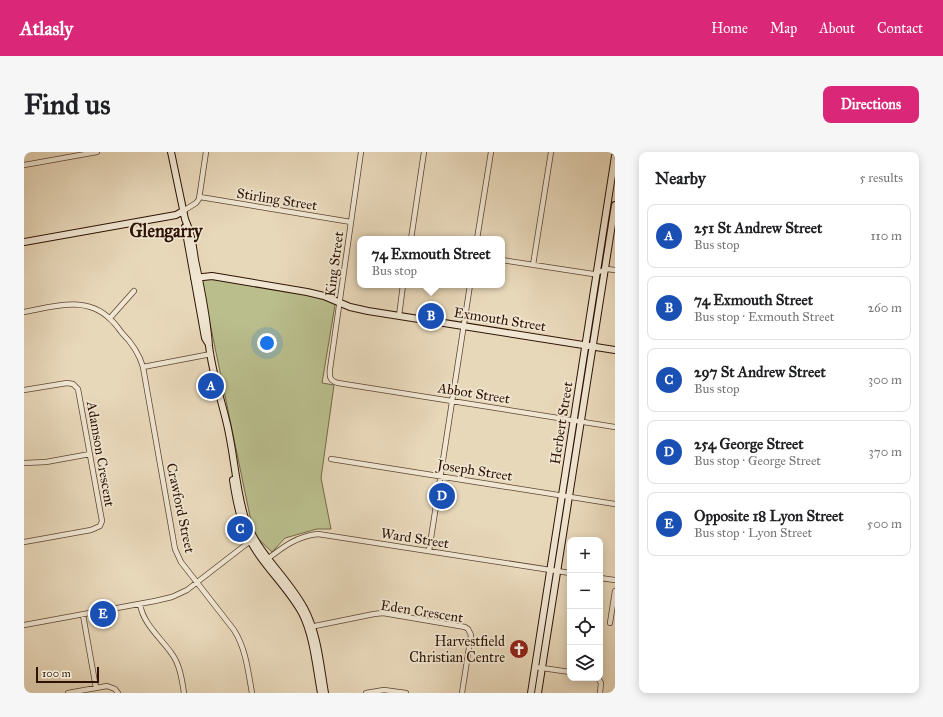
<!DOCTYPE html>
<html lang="en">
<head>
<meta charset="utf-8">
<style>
  body { margin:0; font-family:"IM FELL Great Primer",serif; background:#f6f6f6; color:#202124 }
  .controls { position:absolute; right:12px; bottom:12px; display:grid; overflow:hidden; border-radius:8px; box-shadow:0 2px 10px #0003 }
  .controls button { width:36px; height:36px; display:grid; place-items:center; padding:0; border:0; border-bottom:1px solid #e0e0e0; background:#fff; color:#202124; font:20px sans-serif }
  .scale { position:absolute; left:12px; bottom:10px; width:63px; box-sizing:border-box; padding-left:4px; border:2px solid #2e1304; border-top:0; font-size:11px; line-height:14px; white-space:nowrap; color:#2e1304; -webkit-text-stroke:3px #f0e6d2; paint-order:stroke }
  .you { position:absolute; left:243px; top:191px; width:14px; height:14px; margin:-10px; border:3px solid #fff; border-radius:50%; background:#1a73e8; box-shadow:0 0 0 6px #1a73e833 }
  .badge { display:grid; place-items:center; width:26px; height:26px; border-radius:50%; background:#db2777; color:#fff; font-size:13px; font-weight:700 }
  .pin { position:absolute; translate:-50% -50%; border:2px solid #fff; box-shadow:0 1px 4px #0006 }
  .popup { position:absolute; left:333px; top:84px; width:148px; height:52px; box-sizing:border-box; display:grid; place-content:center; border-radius:8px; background:#fff; filter:drop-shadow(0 1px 3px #0005); font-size:13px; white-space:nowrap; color:#757577 }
  .popup b { font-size:15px; color:#202124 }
  .popup::after { content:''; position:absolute; left:50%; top:100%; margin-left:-8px; border:8px solid transparent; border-top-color:#fff }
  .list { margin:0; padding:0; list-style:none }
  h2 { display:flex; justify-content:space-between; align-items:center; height:52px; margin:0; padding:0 16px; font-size:17px }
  h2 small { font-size:13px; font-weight:400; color:#757577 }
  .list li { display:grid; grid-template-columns:26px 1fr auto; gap:12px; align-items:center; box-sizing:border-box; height:64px; margin:0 8px 8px; padding:0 8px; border:1px solid #e0e0e0; border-radius:8px }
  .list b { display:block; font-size:15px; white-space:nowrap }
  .list p { margin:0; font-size:13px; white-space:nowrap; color:#757577 }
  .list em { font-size:13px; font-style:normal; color:#757577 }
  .icon { flex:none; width:22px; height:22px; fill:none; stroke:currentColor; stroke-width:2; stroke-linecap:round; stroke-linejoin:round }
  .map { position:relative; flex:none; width:591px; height:541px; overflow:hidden; border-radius:8px }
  header { display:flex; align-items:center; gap:24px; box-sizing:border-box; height:56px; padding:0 20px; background:#db2777; color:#fff }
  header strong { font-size:19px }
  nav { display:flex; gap:22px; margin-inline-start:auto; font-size:14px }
  .intro { display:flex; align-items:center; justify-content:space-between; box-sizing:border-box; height:96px; padding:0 24px }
  h1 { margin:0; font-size:28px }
  .button { padding:10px 18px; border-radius:8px; background:#db2777; color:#fff; font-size:14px; font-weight:700 }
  main { display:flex; gap:24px; padding:0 24px }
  aside { flex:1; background:#fff; border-radius:8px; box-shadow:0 2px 10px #0003 }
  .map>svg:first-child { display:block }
</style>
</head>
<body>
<header>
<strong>Atlasly</strong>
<nav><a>Home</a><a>Map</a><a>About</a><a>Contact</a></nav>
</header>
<div class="intro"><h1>Find us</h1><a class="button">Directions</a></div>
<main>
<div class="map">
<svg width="591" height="541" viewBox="0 0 591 541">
  <rect width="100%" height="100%" fill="#e8d8ba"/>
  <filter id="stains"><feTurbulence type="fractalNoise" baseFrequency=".005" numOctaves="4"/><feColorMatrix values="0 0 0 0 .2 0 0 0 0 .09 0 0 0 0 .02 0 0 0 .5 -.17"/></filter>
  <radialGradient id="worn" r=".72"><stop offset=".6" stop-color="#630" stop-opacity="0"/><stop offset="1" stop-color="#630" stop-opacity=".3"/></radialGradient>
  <path fill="#babe8d" stroke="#746848" d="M176,123L312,147L298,231L310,233L297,326L307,377H293L261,386L248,400L230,383L228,374Z"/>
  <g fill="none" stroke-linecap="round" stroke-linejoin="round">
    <g stroke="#5c4432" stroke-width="6">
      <path id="street" d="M337,0L306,217C305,225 306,229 314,231L591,275
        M0,13L73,0
        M176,45L327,70
        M159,59L172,51L175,47L182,0
        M387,87L400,0
        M453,87L467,0
        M478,108L569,122L583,117L591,118
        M509,113L527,0
        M0,160C28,155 62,143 86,167C91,171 94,176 98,181C108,191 115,201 119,215L151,397L157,410L210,478C222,497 224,519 228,541
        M375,164L379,133
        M86,166L110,139
        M119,215L187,202
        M0,238L43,231L49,232L54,237L78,369L76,374L67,378L0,390
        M307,307L591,352
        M0,311L22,310L66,302
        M405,399L446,133
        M242,408C259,395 273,384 294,382L546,421
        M576,426L591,428
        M116,452C119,472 137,486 148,502C156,513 158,528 160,541
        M59,463L72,536
        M586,471L591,439
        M0,473L131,449L148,445L163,438L229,387
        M286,475L350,462L359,461L441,475L444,477L447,483L438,541
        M511,515L546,520
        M574,526L577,531L576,541
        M44,541L83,534L91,537L94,541
        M342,541L360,538L382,541"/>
    </g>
    <g stroke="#2e1304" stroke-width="8">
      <path id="secondary" d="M147,0L161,67C167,80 169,94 171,108C177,136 183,165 185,194C188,219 196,244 202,268C210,299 211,332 220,363C231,400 262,423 280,456C294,482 296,513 301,541
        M161,75L181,186L184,191
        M0,90L152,63L159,59
        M170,126L188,124L283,140L300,144L326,155L344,159L591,198
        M209,328C213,354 218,378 233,400C247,421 266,439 278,461C290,485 292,515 297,541
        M507,541L591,4
        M514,541L591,53"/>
    </g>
    <use href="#street" stroke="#f0e6d2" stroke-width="4.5"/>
    <use href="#secondary" stroke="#f0e6d2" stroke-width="6"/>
  </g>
  <defs>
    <g id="church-disc" transform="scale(1)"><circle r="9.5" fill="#8f2418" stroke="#f0e6d2"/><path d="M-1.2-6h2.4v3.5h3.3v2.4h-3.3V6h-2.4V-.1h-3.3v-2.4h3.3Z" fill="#fff"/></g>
  </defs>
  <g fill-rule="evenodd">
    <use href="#church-disc" x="495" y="497"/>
  </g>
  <g text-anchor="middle" stroke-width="3.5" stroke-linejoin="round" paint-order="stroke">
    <g font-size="14" fill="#2e1304" stroke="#f0e6d2">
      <text transform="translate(253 47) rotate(9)" y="5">Stirling Street</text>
      <text transform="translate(310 112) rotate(-82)" y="5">King Street</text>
      <text transform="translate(476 167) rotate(9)" y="5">Exmouth Street</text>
      <text transform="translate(450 241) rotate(9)" y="5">Abbot Street</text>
      <text transform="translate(537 271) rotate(-81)" y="5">Herbert Street</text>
      <text transform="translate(77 302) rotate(80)" y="5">Adamson Crescent</text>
      <text transform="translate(451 318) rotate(9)" y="5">Joseph Street</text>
      <text transform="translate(157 356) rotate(78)" y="5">Crawford Street</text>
      <text transform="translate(391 386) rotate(9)" y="5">Ward Street</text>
      <text transform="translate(398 459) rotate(9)" y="5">Eden Crescent</text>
    </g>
    <g font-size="14" fill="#2e1304" stroke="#f0e6d2" text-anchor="end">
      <text x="481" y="494">Harvestfield<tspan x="481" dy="16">Christian Centre</tspan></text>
    </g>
    <g font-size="18" font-weight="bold" fill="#2e1304" stroke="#f0e6d2">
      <text x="142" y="85">Glengarry</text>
    </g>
  </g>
  <rect width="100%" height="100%" filter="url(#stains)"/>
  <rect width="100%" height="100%" fill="url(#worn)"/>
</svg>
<div class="controls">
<button>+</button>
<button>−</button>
<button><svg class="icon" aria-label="locate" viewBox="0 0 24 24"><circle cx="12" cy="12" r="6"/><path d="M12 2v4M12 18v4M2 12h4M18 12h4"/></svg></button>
<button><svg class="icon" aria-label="layers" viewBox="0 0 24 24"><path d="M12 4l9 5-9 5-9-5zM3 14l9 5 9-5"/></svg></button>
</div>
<div class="scale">100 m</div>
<div class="you"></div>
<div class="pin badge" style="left:187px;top:234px;background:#1a4fb4">A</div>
<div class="pin badge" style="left:407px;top:164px;background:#1a4fb4">B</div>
<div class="popup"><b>74 Exmouth Street</b>Bus stop</div>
<div class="pin badge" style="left:216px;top:377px;background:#1a4fb4">C</div>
<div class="pin badge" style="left:418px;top:344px;background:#1a4fb4">D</div>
<div class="pin badge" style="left:79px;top:462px;background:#1a4fb4">E</div>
</div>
<aside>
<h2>Nearby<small>5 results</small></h2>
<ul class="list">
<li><span class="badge" style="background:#1a4fb4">A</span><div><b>251 St Andrew Street</b><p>Bus stop</p></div><em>110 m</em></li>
<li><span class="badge" style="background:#1a4fb4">B</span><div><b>74 Exmouth Street</b><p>Bus stop · Exmouth Street</p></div><em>260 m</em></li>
<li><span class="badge" style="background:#1a4fb4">C</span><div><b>297 St Andrew Street</b><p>Bus stop</p></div><em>300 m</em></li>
<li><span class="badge" style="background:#1a4fb4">D</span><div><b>254 George Street</b><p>Bus stop · George Street</p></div><em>370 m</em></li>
<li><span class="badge" style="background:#1a4fb4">E</span><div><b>Opposite 18 Lyon Street</b><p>Bus stop · Lyon Street</p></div><em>500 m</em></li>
</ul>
</aside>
</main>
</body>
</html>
